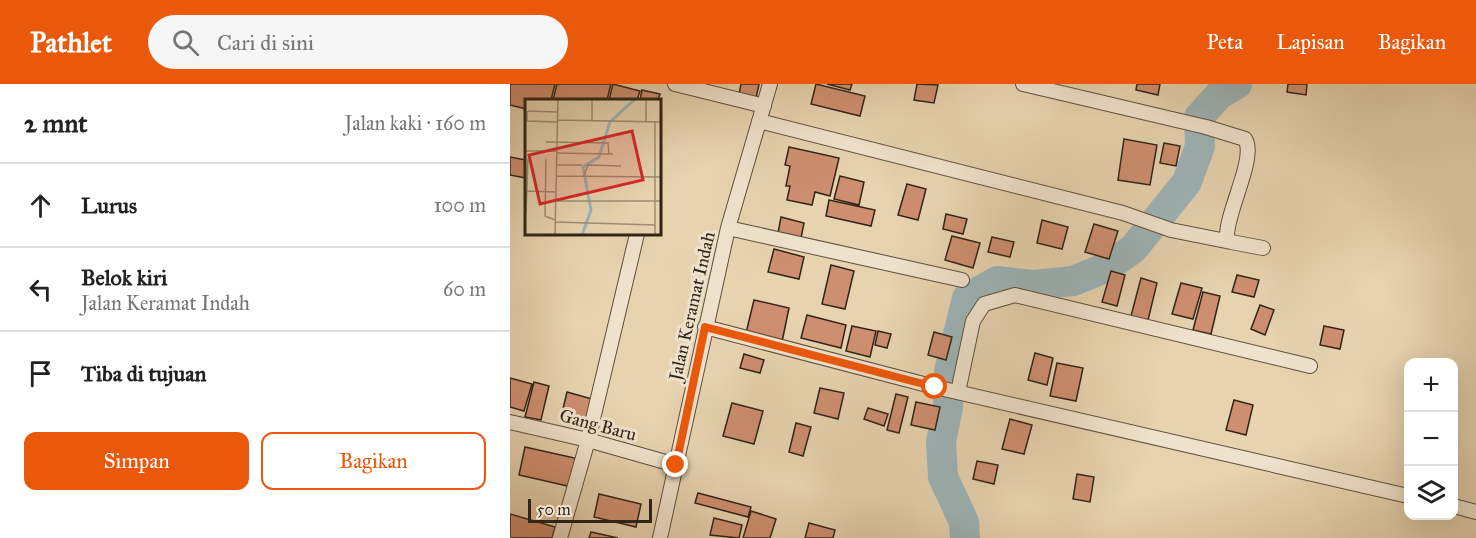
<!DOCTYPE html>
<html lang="id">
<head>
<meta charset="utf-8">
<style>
  body { margin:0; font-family:"IM FELL Great Primer",serif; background:#f6f6f6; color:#222 }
  .controls { position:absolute; right:18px; bottom:18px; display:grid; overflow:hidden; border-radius:12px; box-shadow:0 6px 24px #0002 }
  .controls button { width:54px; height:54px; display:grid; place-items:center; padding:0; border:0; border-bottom:2px solid #e0e0e0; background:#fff; color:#222; font:30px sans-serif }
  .scale { position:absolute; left:18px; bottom:15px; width:124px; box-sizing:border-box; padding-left:6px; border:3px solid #312517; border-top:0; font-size:16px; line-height:21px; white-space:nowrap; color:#312517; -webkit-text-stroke:4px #efe2cc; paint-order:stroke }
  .stop { position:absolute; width:18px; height:18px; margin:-14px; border:4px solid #ea580c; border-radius:50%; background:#fff }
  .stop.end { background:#ea580c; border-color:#fff; box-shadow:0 2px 6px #0008 }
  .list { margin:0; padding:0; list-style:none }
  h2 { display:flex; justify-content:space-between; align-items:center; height:78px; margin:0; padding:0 24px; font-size:26px }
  h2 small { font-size:20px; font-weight:400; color:#767676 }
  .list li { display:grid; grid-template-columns:39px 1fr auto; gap:18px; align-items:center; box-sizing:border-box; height:84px; padding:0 24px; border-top:2px solid #e0e0e0 }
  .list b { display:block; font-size:22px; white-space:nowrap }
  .list p { margin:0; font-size:20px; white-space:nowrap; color:#767676 }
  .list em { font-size:20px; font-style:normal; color:#767676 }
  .actions { display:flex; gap:12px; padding:18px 24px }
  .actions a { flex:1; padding:14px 0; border:2px solid #ea580c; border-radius:12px; text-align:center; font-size:21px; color:#ea580c }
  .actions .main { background:#ea580c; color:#fff }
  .icon { flex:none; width:33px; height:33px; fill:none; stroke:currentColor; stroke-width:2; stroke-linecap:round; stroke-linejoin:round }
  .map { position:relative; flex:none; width:966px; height:454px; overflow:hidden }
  header { display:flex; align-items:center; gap:36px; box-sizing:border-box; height:84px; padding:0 30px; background:#ea580c; color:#fff }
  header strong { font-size:28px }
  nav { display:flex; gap:33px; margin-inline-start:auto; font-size:21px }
  .search { width:420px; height:54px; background:#f6f6f6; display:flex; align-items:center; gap:15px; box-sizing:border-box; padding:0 21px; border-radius:33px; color:#767676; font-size:22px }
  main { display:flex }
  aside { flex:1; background:#fff }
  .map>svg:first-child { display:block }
</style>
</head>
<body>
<header>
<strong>Pathlet</strong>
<div class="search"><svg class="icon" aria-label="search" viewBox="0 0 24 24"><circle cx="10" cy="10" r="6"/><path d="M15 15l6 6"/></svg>Cari di sini</div>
<nav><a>Peta</a><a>Lapisan</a><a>Bagikan</a></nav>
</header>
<main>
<aside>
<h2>2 mnt<small>Jalan kaki · 160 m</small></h2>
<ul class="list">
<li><svg class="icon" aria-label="ahead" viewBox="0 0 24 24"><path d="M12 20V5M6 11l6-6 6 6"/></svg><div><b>Lurus</b></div><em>100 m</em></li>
<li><svg class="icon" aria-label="left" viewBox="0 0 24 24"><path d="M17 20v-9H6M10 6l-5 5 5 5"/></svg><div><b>Belok kiri</b><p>Jalan Keramat Indah</p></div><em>60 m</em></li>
<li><svg class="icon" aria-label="arrive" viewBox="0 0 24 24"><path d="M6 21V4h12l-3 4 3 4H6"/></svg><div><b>Tiba di tujuan</b></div></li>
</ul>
<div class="actions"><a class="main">Simpan</a><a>Bagikan</a></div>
</aside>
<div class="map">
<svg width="966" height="454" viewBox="0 0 966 454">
  <rect width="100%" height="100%" fill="#e7d3b0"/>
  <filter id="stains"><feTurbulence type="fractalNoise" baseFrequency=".00333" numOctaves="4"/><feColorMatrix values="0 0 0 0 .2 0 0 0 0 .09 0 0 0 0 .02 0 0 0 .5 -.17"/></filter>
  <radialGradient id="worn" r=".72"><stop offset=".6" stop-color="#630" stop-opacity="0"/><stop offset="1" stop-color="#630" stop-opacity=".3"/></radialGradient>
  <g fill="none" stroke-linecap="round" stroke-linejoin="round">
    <path stroke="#9db4b8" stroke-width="30" d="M455,454L454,438L433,393L431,358L438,323L439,287L457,214L487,197L523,201L563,197L595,184L623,165L677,98L690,62L689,33L710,10L727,0"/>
  </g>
  <path fill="#ce8f70" stroke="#312517" stroke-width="1.5" d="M0,0H45L41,16H16V25L0,21Z
    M47,0H101L97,16H43Z
    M103,0L130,7L127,16H99Z
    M231,0H249L246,14L229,10Z
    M306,0L355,12L350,32L301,20Z
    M317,0H342L340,6Z
    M407,0L428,1L424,19L404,16Z
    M627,0H650L648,11L626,6Z
    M778,0H797L796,11L777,8Z
    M132,6L150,10L148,16H130Z
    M614,55L647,61L640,101L608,96Z
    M654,59L670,62L666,82L650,79Z
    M279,63L329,74L320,112L305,108L302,121L277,116L280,102H276L280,82L275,81Z
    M0,73L16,76V94L0,91Z
    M330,92L354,98L349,121L324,115Z
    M397,100L416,105L408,136L388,131Z
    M319,116L365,126L361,142L316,132Z
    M436,130L457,135L453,150L433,145Z
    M271,133L294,139L291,154L268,149Z
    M532,136L558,143L552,165L527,159Z
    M584,140L608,147L599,175L575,168Z
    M442,152L470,159L463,184L435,176Z
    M482,153L504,158L500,173L478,168Z
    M264,165L294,173L289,195L258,188Z
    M321,181L344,187L335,225L312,220Z
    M601,187L615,191L607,222L592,218Z
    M727,191L749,196L744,213L722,208Z
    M631,194L647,199L638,236L621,232Z
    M671,199L692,204L683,235L662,230Z
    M693,208L710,212L701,250L683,246Z
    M244,216L279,224L272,258L236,249Z
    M750,221L764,226L755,251L741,245Z
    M297,231L336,241L331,264L291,254Z
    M342,242L366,247L360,273L336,267Z
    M814,242L834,246L830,265L810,261Z
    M368,247L381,250L377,264L365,261Z
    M424,248L442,253L436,276L418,271Z
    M525,269L543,274L537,301L518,296Z
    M234,270L254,276L250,289L230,284Z
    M547,279L573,284L566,317L540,312Z
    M0,294L22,300L14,327L0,323Z
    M24,298L39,302L31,336L15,333Z
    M310,304L334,309L328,335L304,329Z
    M57,308L82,315L77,335L52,329Z
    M386,310L398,313L389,349L377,346Z
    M724,316L743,321L736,351L716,346Z
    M406,318L430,323L425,346L401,341Z
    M222,319L253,327L244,360L213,352Z
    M358,324L378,330L374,342L354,335Z
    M500,335L522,341L514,370L492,365Z
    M286,339L301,343L293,372L279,368Z
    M15,363L69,375L62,403L9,391Z
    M467,377L488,381L484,400L463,395Z
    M567,390L584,393L580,418L563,415Z
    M188,409L241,423L238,433L185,419Z
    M89,410L131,420L126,443L84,433Z
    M241,427L266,435L260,454H233Z
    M0,430L45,443L42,454H0Z
    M204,434L232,441L229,454L200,451Z
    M299,439L325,446L323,454H295Z
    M81,448L108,454H79Z"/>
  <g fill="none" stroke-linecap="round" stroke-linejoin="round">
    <g stroke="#5e503d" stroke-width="16">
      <path id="minor" d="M165,0L254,22
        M513,0L696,43L735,55C747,73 716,128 717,153L721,158L753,164
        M249,37L613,129L661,146L721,158
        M218,144L452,196
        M195,243L425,303L898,412
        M448,308L463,237L474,220L505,211L800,282
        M0,338L78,356L166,381
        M944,422L966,428
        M50,454L78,356L127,150
        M150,454L218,144L260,0"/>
    </g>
    <use href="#minor" stroke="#efe2cc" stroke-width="14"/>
  </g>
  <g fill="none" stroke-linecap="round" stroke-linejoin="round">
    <path stroke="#ea580c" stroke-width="8" d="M166,381L195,243L425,303"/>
  </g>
  <g text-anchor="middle" stroke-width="6" stroke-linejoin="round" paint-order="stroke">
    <g font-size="18" fill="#312517" stroke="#efe2cc">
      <text transform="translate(182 222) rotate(-77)" y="6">Jalan Keramat Indah</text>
      <text transform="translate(88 341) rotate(15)" y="6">Gang Baru</text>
    </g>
  </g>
  <g transform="translate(15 15)">
    <rect width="136" height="136" fill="#e7d3b0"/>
    <path fill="none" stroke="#9db4b8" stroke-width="3" d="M57,136L66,111L58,68L74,58L85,23L110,0"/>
    <path fill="none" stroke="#9e8d73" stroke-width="1.5" d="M2,12V22L32,23M3,12L32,13M32,21L137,23M67,21V0M121,22V0M130,22V136M21,43L83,44L84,55H88M0,52H31M31,54L85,55M21,60L20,117L30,121M31,66H57M31,77L137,78M59,77L63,66L96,67M2,92L30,93M31,102H137M1,114L3,59M30,123L130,126M30,136L33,0"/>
    <path fill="#d62828" fill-opacity="0.15" stroke="#d62828" stroke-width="3" d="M107,32L118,81L15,105L4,56Z"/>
    <rect width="136" height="136" fill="none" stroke="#312517" stroke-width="3"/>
  </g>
  <rect width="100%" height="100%" filter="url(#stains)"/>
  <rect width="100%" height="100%" fill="url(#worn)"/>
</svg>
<div class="controls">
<button>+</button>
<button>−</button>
<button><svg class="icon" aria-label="layers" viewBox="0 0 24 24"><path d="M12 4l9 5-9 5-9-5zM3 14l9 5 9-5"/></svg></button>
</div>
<div class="scale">50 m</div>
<div class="stop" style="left:425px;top:303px"></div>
<div class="stop end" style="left:166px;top:381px"></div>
</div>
</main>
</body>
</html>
